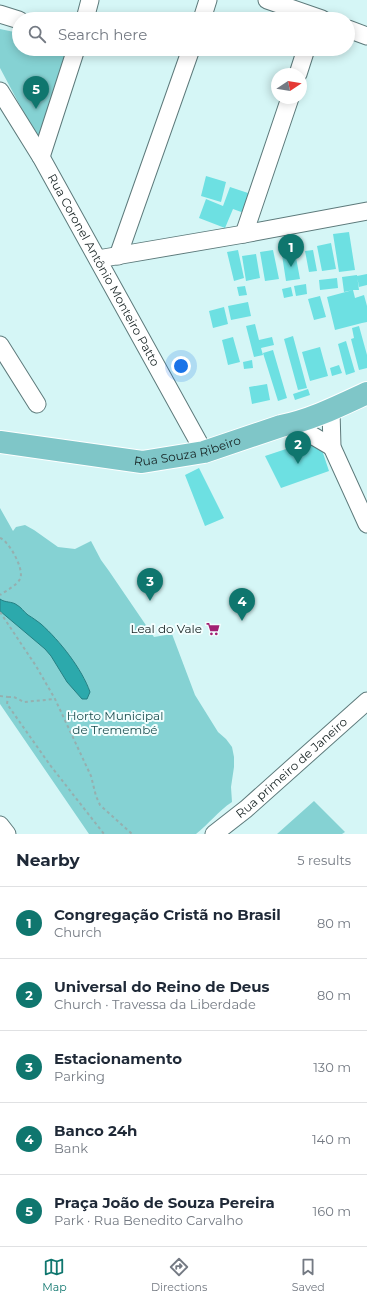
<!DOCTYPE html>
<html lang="en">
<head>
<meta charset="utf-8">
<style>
  body { margin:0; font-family:Montserrat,sans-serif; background:#f6f6f7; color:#1f2937 }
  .compass { position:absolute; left:271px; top:68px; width:36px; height:36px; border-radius:50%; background:#fff; box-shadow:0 2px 10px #0003; rotate:78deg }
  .you { position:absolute; left:181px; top:366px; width:14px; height:14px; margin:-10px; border:3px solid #fff; border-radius:50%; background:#1a73e8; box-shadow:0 0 0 6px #1a73e833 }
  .badge { display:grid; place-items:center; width:26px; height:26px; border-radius:50%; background:#0f766e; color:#fff; font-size:13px; font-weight:700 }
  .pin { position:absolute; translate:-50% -33px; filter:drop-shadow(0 1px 2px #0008) }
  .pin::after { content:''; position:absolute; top:21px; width:14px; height:12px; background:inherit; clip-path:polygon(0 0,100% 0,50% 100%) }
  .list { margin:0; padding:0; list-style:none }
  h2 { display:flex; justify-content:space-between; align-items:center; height:52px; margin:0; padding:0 16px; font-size:17px }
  h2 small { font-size:13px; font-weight:400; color:#747a83 }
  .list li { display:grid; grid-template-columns:26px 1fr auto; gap:12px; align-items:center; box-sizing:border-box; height:72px; padding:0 16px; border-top:1px solid #e0e1e3 }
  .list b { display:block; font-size:15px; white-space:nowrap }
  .list p { margin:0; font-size:13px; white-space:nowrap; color:#747a83 }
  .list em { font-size:13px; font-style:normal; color:#747a83 }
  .icon { flex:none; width:22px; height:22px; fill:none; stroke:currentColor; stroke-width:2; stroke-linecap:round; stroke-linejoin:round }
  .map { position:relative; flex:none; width:367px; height:834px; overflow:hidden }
  .search { position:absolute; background:#fff; box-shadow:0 2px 10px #0003; left:12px; right:12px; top:12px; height:44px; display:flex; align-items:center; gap:10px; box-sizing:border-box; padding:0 14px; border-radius:22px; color:#747a83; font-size:15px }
  .sheet { height:412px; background:#fff }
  nav { display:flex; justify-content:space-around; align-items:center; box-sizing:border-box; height:56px; border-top:1px solid #e0e1e3; background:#fff; font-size:11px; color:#747a83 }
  nav a { display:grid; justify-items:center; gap:2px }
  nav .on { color:#0f766e }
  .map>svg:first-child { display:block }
</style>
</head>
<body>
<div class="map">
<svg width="367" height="834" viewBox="0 0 367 834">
  <rect width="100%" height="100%" fill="#d5f6f6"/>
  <path fill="#85d2d3" d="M0,29L19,33V49H65V58L40,143L0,68Z
    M0,508L13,531L16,527L25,525L34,530L58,547L75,549L91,541L101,560L109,571L154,637L172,634L195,695L218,732L226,739L232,747L234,757V767L231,787L232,802C218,811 209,824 196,834H89L0,704Z
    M314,801L345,832L342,834H277Z"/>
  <path fill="#2ca9ac" stroke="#258083" d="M0,599C5,603 12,601 17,605C21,607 24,612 28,615C33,618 37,621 41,624C60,641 82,669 90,692L87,699H82L67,682L51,656L45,649L0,611Z"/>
  <path fill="#6de0e2" d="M206,176L226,182L221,202L201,196Z
    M230,187L251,194L244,213L233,209L225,228L199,218L206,199L223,206Z
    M349,232L355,270L339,272L333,234Z
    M331,243L336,269L322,271L317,246Z
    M238,250L244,278L234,281L227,252Z
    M273,250L279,279L265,281L260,252Z
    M290,250L291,253L295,252L300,279L286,281L282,255L286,254L285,251Z
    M313,250L317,271L309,272L305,251Z
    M256,254L260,278L246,281L242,256Z
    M367,274V285L359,287L357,276Z
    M357,275L359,290H353L355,298L364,295L367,306V322L362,323L361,318L362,323L335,330L327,297L353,290L344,292L342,277Z
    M337,278L338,288L320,290L319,280Z
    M306,284L307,294L296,296L294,286Z
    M245,286L247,295L239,296L237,287Z
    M291,287L293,296L284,298L282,289Z
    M320,296L326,317L314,320L308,299Z
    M248,302L251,316L231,320L228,306Z
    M224,307L228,324L213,328L209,311Z
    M255,324L259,340L272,337L274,345L261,348L263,355L254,357L246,326Z
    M359,326L367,355V368L359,370L351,339L354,338L352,328Z
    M293,336L307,388L298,390L284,339Z
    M233,337L240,362L228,365L222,340Z
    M346,341L355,372L346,375L338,344Z
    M320,347L328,376L310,381L302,352Z
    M273,350L287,398L278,401L263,353Z
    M252,360L253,368L244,369L243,362Z
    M339,365L342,373L332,376L330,368Z
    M267,384L270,400L252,404L249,387Z
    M308,389L310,395L295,400L293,394Z
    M307,442L322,450L329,471L281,488L265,456Z
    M199,468L224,518L205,526L185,475Z"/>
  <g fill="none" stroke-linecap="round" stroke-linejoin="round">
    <g stroke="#5d7a7b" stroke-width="19">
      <g id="minor">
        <path d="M267,0L322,19"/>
        <path d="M0,14L19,20"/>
        <path d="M85,19L90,0"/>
        <path d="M202,19L208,0"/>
        <path d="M348,29L367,36"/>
        <path d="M298,74L306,49"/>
        <path id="s1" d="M0,91L41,157L204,452"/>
        <path d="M41,157L76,49"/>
        <path d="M244,234L290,98"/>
        <path d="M118,256L191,49"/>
        <path d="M98,259L244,234L367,211"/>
        <path d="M0,345L37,404"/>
        <path d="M331,410L332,447L367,524"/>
        <path d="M293,424L332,447"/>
        <path d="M0,825L7,834"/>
        <path id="s2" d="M214,834L246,809L367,701"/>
      </g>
    </g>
    <g stroke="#fff" stroke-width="24">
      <g id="major">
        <path id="s3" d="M0,442L142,462L204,452L281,426C311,420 339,406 367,393"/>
      </g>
    </g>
    <path stroke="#95afaf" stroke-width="2" stroke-dasharray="3 3" stroke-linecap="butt" d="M0,538C9,541 25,570 20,579C17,585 6,591 0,595
      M0,612L36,666L55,699L91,776L96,796L100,805L132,834
      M0,696L8,697L7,704L50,765L104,834
      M8,697H14L24,702L55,699"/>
    <use href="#minor" stroke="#fff" stroke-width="17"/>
    <use href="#major" stroke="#7fc6c8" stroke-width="22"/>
  </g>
  <defs>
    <g id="supermarket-bare" transform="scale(1.08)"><path d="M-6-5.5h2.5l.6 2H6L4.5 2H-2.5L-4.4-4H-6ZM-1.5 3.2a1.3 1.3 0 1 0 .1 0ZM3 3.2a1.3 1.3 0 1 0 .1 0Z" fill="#a12173" stroke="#f2fefe" stroke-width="2.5" paint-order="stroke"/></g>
  </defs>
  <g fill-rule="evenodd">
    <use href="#supermarket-bare" x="213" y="629"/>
  </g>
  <g text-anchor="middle" stroke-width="4" stroke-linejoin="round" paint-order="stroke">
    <g font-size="12" fill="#162222" stroke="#f2fefe">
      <text dy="4" stroke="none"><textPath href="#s1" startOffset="207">Rua Coronel Antônio Monteiro Patto</textPath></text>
      <text dy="4" stroke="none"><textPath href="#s3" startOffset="190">Rua Souza Ribeiro</textPath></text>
      <text dy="4" stroke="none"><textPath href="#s2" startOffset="102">Rua primeiro de Janeiro</textPath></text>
    </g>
    <g font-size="12" fill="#162222" stroke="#f2fefe" text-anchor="end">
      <text x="202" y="633">Leal do Vale</text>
    </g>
    <g font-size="12" fill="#1a4e4f" stroke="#f2fefe">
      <text x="115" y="720">Horto Municipal<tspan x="115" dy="14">de Tremembé</tspan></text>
    </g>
  </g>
</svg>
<svg class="compass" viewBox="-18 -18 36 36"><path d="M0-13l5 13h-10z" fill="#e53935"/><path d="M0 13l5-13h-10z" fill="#747a83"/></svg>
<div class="you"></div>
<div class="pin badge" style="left:291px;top:267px">1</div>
<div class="pin badge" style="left:298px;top:464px">2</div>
<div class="pin badge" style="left:150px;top:601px">3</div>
<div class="pin badge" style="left:242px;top:621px">4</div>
<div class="pin badge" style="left:36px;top:109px">5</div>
<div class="search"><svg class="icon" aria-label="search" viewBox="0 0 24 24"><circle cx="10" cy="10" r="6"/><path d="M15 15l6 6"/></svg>Search here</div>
</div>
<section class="sheet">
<h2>Nearby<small>5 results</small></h2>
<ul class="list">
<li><span class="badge">1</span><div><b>Congregação Cristã no Brasil</b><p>Church</p></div><em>80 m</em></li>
<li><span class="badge">2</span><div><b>Universal do Reino de Deus</b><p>Church · Travessa da Liberdade</p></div><em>80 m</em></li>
<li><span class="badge">3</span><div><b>Estacionamento</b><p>Parking</p></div><em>130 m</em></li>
<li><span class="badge">4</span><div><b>Banco 24h</b><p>Bank</p></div><em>140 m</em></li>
<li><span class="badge">5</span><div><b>Praça João de Souza Pereira</b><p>Park · Rua Benedito Carvalho</p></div><em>160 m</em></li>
</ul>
</section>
<nav>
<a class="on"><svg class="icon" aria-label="map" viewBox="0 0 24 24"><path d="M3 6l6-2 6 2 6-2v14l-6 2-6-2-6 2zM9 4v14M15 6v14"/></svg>Map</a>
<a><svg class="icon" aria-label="directions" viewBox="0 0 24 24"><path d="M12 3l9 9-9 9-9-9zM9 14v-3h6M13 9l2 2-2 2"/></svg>Directions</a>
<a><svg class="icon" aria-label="saved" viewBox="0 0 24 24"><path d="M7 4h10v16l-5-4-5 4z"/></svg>Saved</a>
</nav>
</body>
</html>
